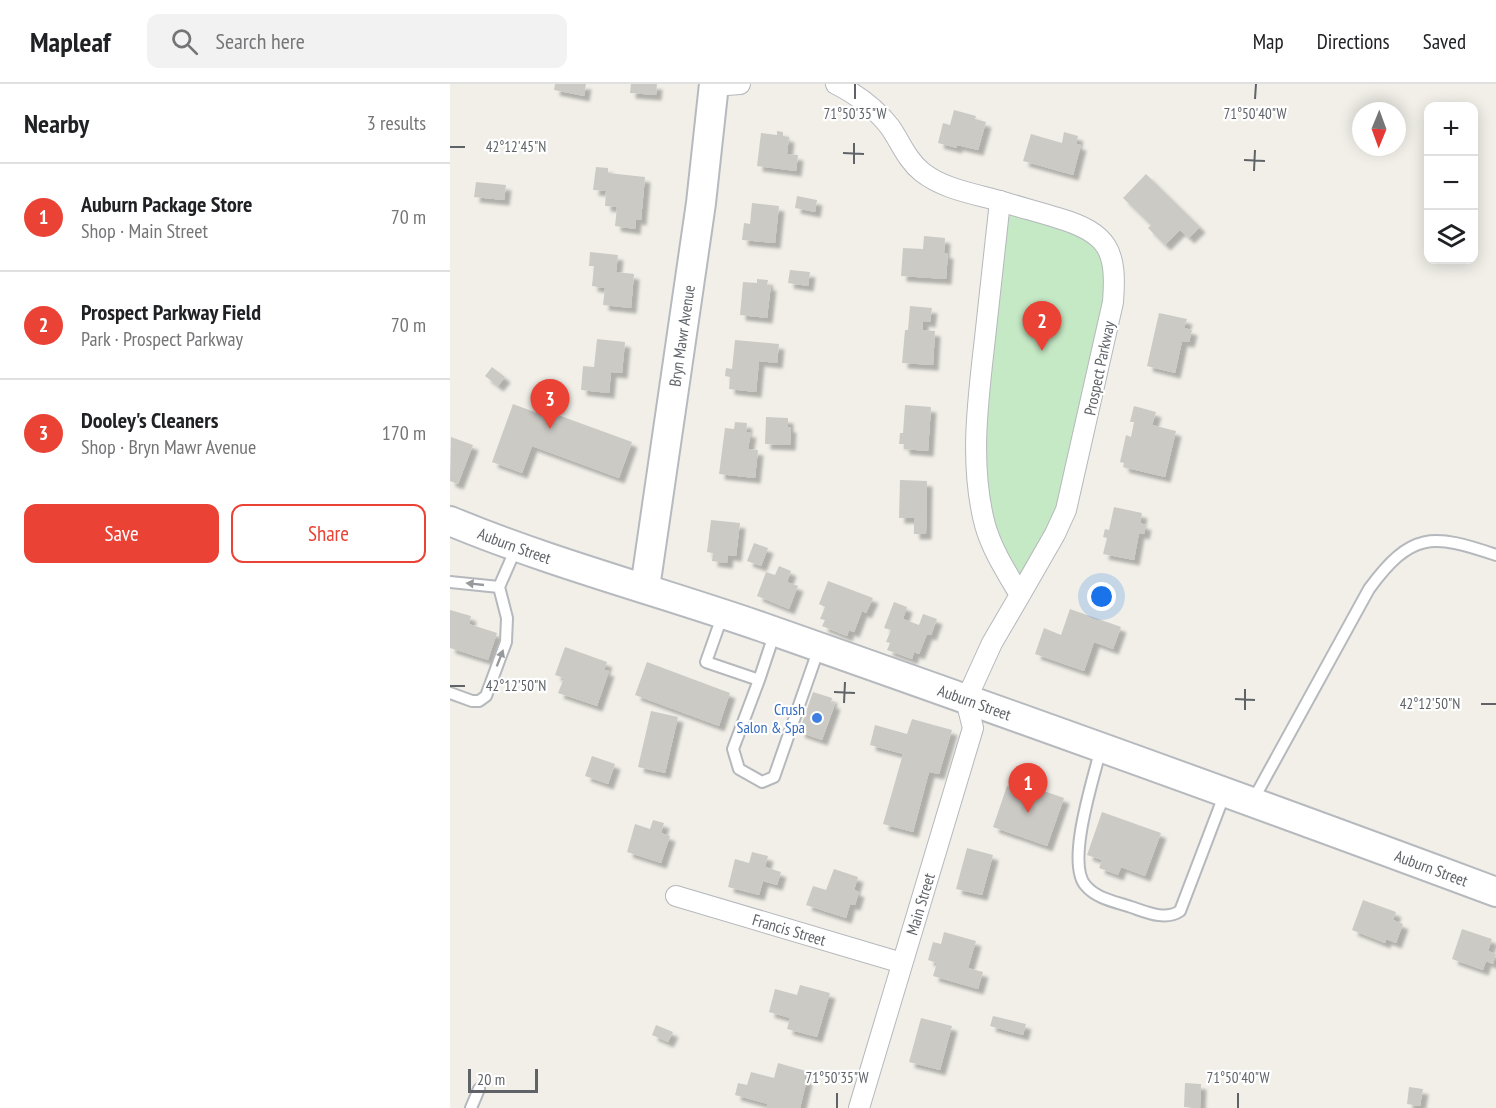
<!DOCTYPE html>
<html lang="en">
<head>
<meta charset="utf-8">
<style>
  body { margin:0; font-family:"PT Sans Narrow",sans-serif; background:#f2f2f2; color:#202124 }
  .controls { position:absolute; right:18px; top:18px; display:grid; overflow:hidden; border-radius:12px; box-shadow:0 3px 15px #0003 }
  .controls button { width:54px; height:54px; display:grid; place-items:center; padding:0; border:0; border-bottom:2px solid #e0e0e0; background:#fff; color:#202124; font:30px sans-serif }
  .compass { position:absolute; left:902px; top:18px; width:54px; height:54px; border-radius:50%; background:#fff; box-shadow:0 3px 15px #0003; rotate:181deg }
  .scale { position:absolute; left:18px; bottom:15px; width:70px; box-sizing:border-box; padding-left:6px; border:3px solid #5f6368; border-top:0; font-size:16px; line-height:21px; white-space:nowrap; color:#5f6368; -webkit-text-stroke:4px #fff; paint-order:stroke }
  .you { position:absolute; left:652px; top:513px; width:21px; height:21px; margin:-15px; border:4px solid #fff; border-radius:50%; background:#1a73e8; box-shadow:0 0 0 9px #1a73e833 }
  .badge { display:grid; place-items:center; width:39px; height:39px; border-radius:50%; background:#ea4335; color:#fff; font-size:20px; font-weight:700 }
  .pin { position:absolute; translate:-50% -50px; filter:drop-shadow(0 2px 3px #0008) }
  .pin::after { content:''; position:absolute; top:32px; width:21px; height:18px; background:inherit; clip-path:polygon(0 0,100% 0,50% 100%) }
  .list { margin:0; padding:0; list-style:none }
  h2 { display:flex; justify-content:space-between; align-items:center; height:78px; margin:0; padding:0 24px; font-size:26px }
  h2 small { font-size:20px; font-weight:400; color:#757577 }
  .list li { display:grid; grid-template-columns:39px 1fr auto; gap:18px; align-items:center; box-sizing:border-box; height:108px; padding:0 24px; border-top:2px solid #e0e0e0 }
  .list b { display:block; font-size:22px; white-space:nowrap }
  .list p { margin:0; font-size:20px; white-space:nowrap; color:#757577 }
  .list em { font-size:20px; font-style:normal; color:#757577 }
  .actions { display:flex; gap:12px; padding:18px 24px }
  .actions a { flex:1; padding:14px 0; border:2px solid #ea4335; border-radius:12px; text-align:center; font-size:21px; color:#ea4335 }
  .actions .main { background:#ea4335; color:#fff }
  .icon { flex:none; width:33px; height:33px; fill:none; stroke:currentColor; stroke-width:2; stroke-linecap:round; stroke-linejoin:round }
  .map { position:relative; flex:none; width:1046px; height:1024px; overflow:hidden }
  header { display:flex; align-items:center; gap:36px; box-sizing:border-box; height:84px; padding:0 30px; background:#fff; border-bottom:2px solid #e0e0e0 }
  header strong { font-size:28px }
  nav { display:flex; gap:33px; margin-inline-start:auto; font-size:21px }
  .search { width:420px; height:54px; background:#f2f2f2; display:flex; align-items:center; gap:15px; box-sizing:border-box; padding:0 21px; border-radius:12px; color:#757577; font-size:22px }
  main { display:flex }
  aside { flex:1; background:#fff }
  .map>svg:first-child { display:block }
</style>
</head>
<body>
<header>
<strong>Mapleaf</strong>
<div class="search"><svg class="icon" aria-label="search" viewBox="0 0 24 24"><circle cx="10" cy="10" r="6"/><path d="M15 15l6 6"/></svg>Search here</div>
<nav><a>Map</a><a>Directions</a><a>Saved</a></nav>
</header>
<main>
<aside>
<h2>Nearby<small>3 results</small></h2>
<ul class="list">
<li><span class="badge">1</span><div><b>Auburn Package Store</b><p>Shop · Main Street</p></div><em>70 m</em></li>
<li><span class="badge">2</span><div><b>Prospect Parkway Field</b><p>Park · Prospect Parkway</p></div><em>70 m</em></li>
<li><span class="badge">3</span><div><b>Dooley's Cleaners</b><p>Shop · Bryn Mawr Avenue</p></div><em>170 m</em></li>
</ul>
<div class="actions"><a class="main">Save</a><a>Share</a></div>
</aside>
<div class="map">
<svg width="1046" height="1024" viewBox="0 0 1046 1024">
  <defs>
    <filter id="shadow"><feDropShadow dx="5.5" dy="5.5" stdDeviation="1.5" flood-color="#0004"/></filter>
  </defs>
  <rect width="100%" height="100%" fill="#f1efe8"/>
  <path fill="#c5e8c5" d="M550,117L647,151L663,210L613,434L570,511L531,424Z"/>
  <path fill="#cccac5" filter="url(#shadow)" d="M105,0H136L134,12L104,6Z
    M181,0H207L206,11L180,9Z
    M504,26L526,32L525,35L536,38L528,66L507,61V64L488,59L493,39L500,41Z
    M327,47L333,48V52L339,53L337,70L348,71L346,87L307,82L311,49L327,51Z
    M614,48L628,52L626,60L631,61L623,91L573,77L581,50L612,59Z
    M146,83L158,84V89L195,93L191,136L186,135L185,145L165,142L167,123L155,122L156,107L143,106Z
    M696,90L750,143L739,154L730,146L715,161L698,144L701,141L673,114Z
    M26,98L56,101L54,116L24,113Z
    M347,112L367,116L365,128L345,124Z
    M302,119L329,122L325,159L292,156L294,139L300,140Z
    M474,152L495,154L494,169H498L496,195L451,192L453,164L473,165Z
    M140,168L168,171L166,188L184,190L181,224L153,221L155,204L142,202L144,182H139Z
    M340,186L360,188L358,202L338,199Z
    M307,195L318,196L317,201H321L317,234L290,231L293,198L307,199Z
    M460,222L482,224L480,238L473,237V246L485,247L483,281L452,279L455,246H458Z
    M709,229L737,235L734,244L742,246L739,258L732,257L725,289L697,282Z
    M147,255L175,258L172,289L161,288L159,309L131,306L133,282L144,283Z
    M285,256L329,260L327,279L309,277L306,308L279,305L280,293L275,292L276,284L282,285Z
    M42,283L55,293L48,302L35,292Z
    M63,320L95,332L97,327L182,358L169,394L82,362L72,389L42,378Z
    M455,321L481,323L478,367L454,365V360H449L450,349H453Z
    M684,322L706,328L702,341L726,347L715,393L673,383L674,379L670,378L676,351L681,353L684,338H680Z
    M316,333L338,334V343H341L340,361L315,360Z
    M285,338L297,339L296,348H301L298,365L308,366L305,394L269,390L275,344L284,345Z
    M1,353L23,361L8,400L0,397Z
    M450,396L477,397L476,450H464V434H449Z
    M664,423L692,429L690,439L696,441L694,450L689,449L684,476L653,470L657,454L653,453L655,445L659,446Z
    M261,436L290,439L286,472L278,471L277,479L262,477L263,469L257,468Z
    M304,459L318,464L311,482L297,477Z
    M329,482L341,487L337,498L348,502L339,525L307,512L316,488L325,491Z
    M378,497L423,514L416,529L412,527L404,548L399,546L397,552L372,542L375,536L370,535L375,523L369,520Z
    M444,518L457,523L453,535L469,541L473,530L487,535L481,551L477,550L469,570L464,568L462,575L437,566L440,559L436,558L441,546L434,544Z
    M620,525L671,543L663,565L644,558L634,587L585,570L594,544L611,551Z
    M0,526L21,532L19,540L47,549L38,576L0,564Z
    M115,563L157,578L154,586L159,587L147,622L108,609L114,594L105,591Z
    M197,578L280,609L269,642L185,611Z
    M363,608L382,614L381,619L385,620L372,656L349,648Z
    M201,627L228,633L215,689L188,683Z
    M462,635L502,646L489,690L479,688L463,748L433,740L453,670L420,661L425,641L457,650Z
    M142,672L165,680L158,700L135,692Z
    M557,702L580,711L582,703L614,714L597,762L543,743Z
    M652,728L711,749L695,792L671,783L668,791L649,784L652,776L637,771Z
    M203,736L214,739L211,749L220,752L211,779L177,768L185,740L200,745Z
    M517,764L543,771L532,811L506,805Z
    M302,768L318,772L315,783L331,788L327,801L313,797L309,811L278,803L285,775L299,779Z
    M384,785L408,793L404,806L409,808L405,821L400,820L396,834L356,821L363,802L376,806Z
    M913,816L946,828L943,836L953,840L946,859L936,855L935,859L902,846Z
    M1012,845L1042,855L1038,867L1046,870L1043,880L1036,877L1033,886L1002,875Z
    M494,848L526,857L518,884L533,888L528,905L483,892L487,879L478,876L483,858L491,860Z
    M350,901L380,909L367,953L337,945L340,934L319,928L325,905L347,911Z
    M543,932L576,940L573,951L540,942Z
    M471,934L502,942L490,986L459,978Z
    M206,941L223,948L218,958L202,951Z
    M328,979L356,987L354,995H357L350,1024H316L318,1020L285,1011L288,999L297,1001L301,988L324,994Z
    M735,999L751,1000L750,1024L734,1023Z
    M959,1003L973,1005L970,1022L957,1020Z"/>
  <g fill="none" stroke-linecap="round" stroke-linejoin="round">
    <g stroke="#b5b8bc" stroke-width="14">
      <path id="lane" d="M0,498L49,503
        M273,530L256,578L309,596L283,665L289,685L312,698L324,693L369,564
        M309,596L325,548
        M0,609L22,617H29L36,612L56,558L57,534L49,503L67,462
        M651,664C644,693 615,780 636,802C647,815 667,818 681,823C696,828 715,837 730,827L775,709
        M802,718L919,505C961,448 982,449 1046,471
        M21,1024L29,1005"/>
    </g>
    <g stroke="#b5b8bc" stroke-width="22">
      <g id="street">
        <path d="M386,0C406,10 426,25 440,43C451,59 457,76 472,88C493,105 525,110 550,117"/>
        <path d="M264,2L290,0"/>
        <path id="s1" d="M226,812L452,879"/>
        <path id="s2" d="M409,1024L523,644L516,616L542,559L570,511C557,489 542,466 535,441C519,380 528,316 535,254C540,209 545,163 550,117C569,123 589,128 608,134C659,149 667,167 663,218L616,426L605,450L570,511"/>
      </g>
    </g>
    <g stroke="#b6babf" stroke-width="32">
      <g id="secondary">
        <path id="s3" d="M0,437C101,479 208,507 312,543C557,629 802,717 1046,808"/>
        <path id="s4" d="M195,504L251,119L264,0"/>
      </g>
    </g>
    <use href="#lane" stroke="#fff" stroke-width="10"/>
    <use href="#street" stroke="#fff" stroke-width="20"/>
    <use href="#secondary" stroke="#fff" stroke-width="28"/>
  </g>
  <defs><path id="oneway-solid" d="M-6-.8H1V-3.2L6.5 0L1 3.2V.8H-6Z" transform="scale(1.5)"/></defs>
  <g fill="#979a9d">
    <use href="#oneway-solid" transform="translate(25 500) rotate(-174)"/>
    <use href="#oneway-solid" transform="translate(50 574) rotate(-69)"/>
  </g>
  <path fill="none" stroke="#5f6368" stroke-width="2" d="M405,15V0M805,15L806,0M0,63H15M393,69L414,70M794,76L815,77M404,80V59M804,87L805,66M0,602H15M384,608L405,609M785,615L805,616M394,619L395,598M1031,620H1046M795,626V605M387,1024V1009M788,1024V1009"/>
  <circle fill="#3f7fe0" stroke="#fff" stroke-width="2" cx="367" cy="634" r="6"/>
  <g text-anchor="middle" stroke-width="4.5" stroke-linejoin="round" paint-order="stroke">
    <g font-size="16" fill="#5f6368" stroke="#fff">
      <text dy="6" stroke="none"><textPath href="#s4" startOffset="255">Bryn Mawr Avenue</textPath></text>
      <text transform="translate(649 284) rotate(-78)" y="6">Prospect Parkway</text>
      <text dy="6" stroke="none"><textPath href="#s3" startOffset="69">Auburn Street</textPath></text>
      <text dy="6" stroke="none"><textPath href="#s3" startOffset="555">Auburn Street</textPath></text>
      <text dy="6" stroke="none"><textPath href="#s3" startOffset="1041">Auburn Street</textPath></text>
      <text dy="6" stroke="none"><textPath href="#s2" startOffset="213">Main Street</textPath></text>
      <text dy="6" stroke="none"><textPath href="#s1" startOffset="118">Francis Street</textPath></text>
    </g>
    <g font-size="16" fill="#366cbe" stroke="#fff" text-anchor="end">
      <text x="355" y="631">Crush<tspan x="355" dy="18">Salon &amp; Spa</tspan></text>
    </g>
  </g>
  <g font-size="15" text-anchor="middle" fill="#5f6368" stroke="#fff" stroke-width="4.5" stroke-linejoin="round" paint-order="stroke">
    <text x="405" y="35">71°50'35"W</text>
    <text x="805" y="35">71°50'40"W</text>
    <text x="66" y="68">42°12'45"N</text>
    <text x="66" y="607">42°12'50"N</text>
    <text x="980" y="625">42°12'50"N</text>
    <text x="387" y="999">71°50'35"W</text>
    <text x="788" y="999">71°50'40"W</text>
  </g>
</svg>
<div class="controls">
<button>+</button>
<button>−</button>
<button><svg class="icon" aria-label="layers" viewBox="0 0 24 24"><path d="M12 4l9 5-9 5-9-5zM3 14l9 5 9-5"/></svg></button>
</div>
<svg class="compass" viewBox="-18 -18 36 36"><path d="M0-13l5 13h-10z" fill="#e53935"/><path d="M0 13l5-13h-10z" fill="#757577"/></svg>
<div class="scale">20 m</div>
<div class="you"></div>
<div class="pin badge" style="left:578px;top:729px">1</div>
<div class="pin badge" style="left:592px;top:267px">2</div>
<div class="pin badge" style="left:100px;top:345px">3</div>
</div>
</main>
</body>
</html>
